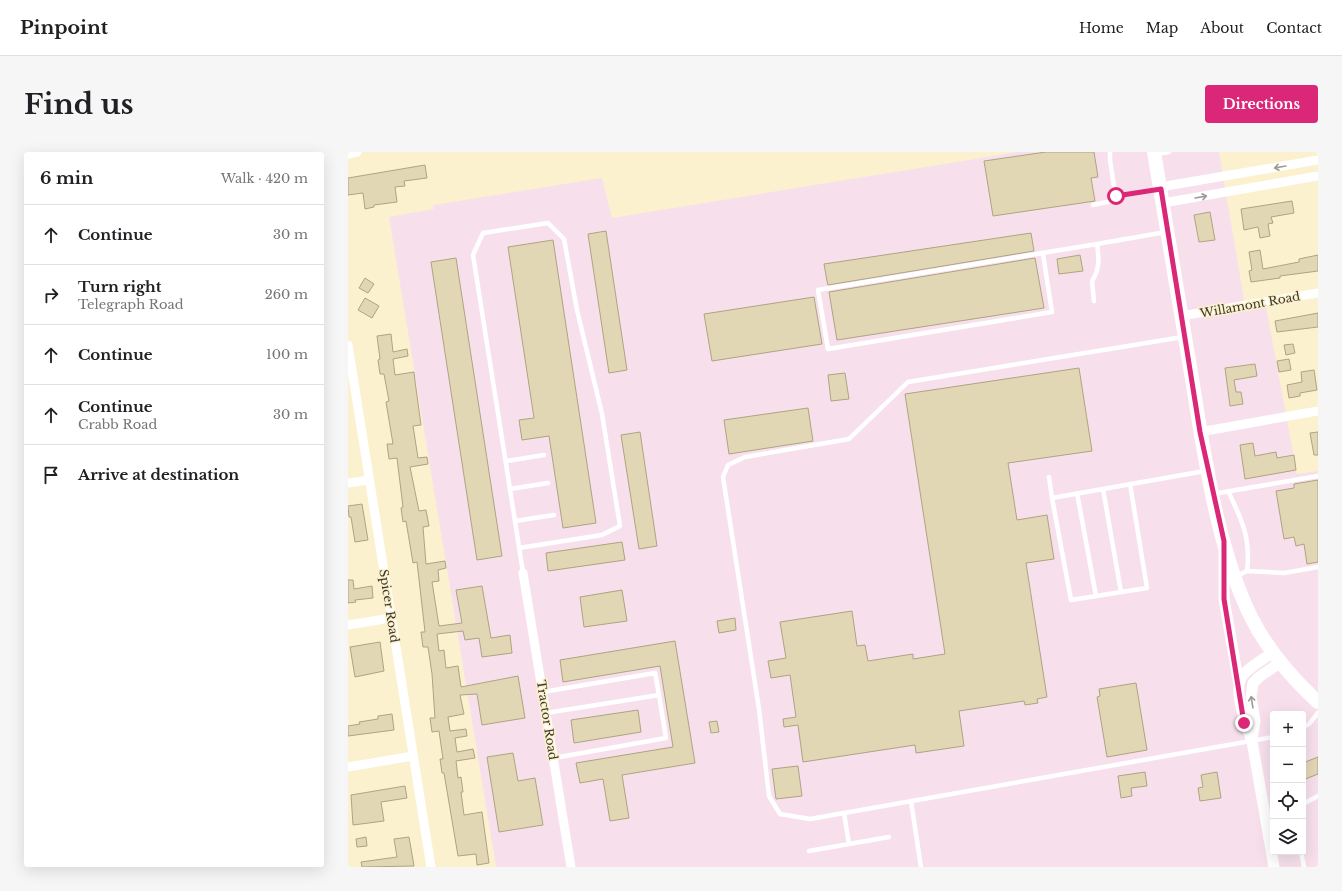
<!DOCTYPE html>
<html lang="en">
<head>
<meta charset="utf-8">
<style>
  body { margin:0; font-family:"Libre Baskerville",serif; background:#f6f6f6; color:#202124 }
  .controls { position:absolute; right:12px; bottom:12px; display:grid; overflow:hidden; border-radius:4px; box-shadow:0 4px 16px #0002 }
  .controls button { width:36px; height:36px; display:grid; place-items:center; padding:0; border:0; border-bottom:1px solid #e0e0e0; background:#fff; color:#202124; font:20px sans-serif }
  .stop { position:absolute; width:12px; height:12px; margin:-9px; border:3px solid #db2777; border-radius:50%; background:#fff }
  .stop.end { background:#db2777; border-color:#fff; box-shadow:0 1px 4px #0008 }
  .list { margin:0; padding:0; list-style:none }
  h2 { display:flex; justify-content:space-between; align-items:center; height:52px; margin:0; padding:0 16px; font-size:17px }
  h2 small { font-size:13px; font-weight:400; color:#757577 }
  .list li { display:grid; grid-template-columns:26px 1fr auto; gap:12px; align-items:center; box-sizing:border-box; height:60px; padding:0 16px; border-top:1px solid #e0e0e0 }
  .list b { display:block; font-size:15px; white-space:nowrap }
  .list p { margin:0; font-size:13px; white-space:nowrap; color:#757577 }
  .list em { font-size:13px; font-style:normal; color:#757577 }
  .icon { flex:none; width:22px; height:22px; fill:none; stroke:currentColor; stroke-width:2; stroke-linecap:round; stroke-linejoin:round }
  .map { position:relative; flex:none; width:970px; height:715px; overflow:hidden; border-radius:4px }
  header { display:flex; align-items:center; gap:24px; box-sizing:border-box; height:56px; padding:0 20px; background:#fff; border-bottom:1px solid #e0e0e0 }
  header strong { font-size:19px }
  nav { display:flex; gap:22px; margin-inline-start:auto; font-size:14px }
  .intro { display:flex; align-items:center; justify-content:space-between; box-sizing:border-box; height:96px; padding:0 24px }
  h1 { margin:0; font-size:28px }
  .button { padding:10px 18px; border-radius:4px; background:#db2777; color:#fff; font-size:14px; font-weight:700 }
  main { display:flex; gap:24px; padding:0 24px }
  aside { flex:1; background:#fff; border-radius:4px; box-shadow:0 4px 16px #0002 }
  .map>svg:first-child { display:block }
</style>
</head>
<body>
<header>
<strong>Pinpoint</strong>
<nav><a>Home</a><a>Map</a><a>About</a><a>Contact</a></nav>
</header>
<div class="intro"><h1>Find us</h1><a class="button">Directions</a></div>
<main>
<aside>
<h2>6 min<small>Walk · 420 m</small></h2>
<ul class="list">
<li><svg class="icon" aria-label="ahead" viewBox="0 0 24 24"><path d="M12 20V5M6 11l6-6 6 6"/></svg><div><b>Continue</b></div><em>30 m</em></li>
<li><svg class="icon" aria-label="right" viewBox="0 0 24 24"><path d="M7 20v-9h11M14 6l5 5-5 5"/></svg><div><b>Turn right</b><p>Telegraph Road</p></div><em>260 m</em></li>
<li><svg class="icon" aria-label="ahead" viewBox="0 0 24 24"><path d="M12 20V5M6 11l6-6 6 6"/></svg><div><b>Continue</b></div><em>100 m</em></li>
<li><svg class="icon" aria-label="ahead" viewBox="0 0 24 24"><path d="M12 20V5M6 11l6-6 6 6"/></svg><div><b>Continue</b><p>Crabb Road</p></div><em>30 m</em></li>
<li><svg class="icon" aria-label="arrive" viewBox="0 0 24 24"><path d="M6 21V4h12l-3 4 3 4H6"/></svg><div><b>Arrive at destination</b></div></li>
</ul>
</aside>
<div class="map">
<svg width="970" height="715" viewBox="0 0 970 715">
  <rect width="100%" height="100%" fill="#fcf1ce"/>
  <path fill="#f7e0ec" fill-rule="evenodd" d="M670,0H871L898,159L918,155L949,322L970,319V715H148L41,65L86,57L85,53L254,26L264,66ZM925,562H955V700H925Z"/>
  <path fill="#e2d7b5" stroke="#aea382" d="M698,0H746L750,25L743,26L747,49L645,64L636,9Z
    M77,13L79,26L56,29L57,34L47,35L49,50L26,53V55L17,57L15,41L0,43V26Z
    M944,49L946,61L923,65L925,71L920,72L922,84L912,86L910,75L896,78L893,57Z
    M862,60L867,88L851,90L846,63Z
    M258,79L279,218L261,221L240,82Z
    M683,81L686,99L480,133L479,129L476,112Z
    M205,88L248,371L215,376L201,284L174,288L171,268L186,266L160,95Z
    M912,98L915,117L951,110V107L970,103V119L932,124V126L903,130L901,119L904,118L901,100Z
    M732,103L735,119L711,122L709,107Z
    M108,106L154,404L129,408L83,110Z
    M687,106L696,156L489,188L481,140Z
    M17,126L26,132L20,141L11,136Z
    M466,145L474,192L364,209L356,162Z
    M17,146L31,154L24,166L10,158Z
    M970,161V175L929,180L927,169Z
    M43,182L45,200L59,197L60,204L45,207L47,223L66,220L67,229L73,273L65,274L70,306L79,305L80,312L62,315L71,359L78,358L81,374L75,375L78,412L97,409L98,416L90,418L91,429L84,430L91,474L114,471L108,438L134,434L143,486L162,483L164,501L134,505L131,486L117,488L115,479L89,482L91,499L96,498L98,516L110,514L113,535L170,524L177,566L134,573L129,542L112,543L116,562L100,565L102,579L118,577L119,584L107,586L109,600L125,597L127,606L108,609L110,626L113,625L115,640H113L116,663L134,660L141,711L129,713L128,702L110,704L96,621H94L92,607H95L91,579L84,580L82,566H87L84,522L80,495H75L73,480H77L69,410L65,411L58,369L55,370L53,356L55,355L49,306L41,307L39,292H45L38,250L41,249L36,222H32L30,208L32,207L29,184Z
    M945,192L947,201L938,203L936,193Z
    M941,207L943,218L931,220L929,209Z
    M907,212L909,224L886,228L888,240H893L895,252L882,254L877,216Z
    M731,216L744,299L660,311L669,368L699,363L706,407L678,411L699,545L689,547L690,551L677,553L676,549L611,559L616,594L568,601L567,593L455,610L450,573L436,575L435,567L448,565L442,523L423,526L420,509L438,506L432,470L504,459L509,494L517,493L520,509L565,502V507L597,502L557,242Z
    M966,218L969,238L952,241V244L941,246L939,233L954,230L953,220Z
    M497,221L501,247L483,249L480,223Z
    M460,256L465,289L381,302L376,268Z
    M292,280L309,394L291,397L273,283Z
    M970,280V303H966L962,281Z
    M905,291L907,304L928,300L929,306L946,303L948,318L897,327L892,293Z
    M970,328V410L959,412L956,392L948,394L946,385L936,387L928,339L946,336V332Z
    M14,352L20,388L7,390L3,365H1L0,354Z
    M274,390L277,408L200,419L198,401Z
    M0,428H5L6,437L24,434L25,446L7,448L8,450L0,451Z
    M274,438L279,469L236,475L232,445Z
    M387,466L388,478L371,481L369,469Z
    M327,489L347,611L274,623L281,666L262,669L255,627L232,631L228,611L325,595L312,514L215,530L212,508Z
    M32,490L36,519L7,525L2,495Z
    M788,531L799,598L759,605L749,545L752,544L751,537Z
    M290,558L293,580L226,591L223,568Z
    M44,562L46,578L0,584V574L12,572L11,570L30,567V564Z
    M369,569L371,580L363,581L361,570Z
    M165,601L170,629L187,626L195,673L151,680L139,605Z
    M970,605V622L955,628V611Z
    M450,614L454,644L428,647L424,617Z
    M797,620L799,634L783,636L784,644L773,646L770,624Z
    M869,620L873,646L852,649L850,636L855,635L853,623Z
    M57,634L59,646L33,650L36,669L5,673L3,643Z
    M18,685L19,694L9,695L8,687Z
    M61,685L66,714L14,715L13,710L49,705L46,687Z"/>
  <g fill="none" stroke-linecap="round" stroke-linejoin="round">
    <path stroke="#fff" stroke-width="4.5" d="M808,2L821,0
      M768,44L810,38
      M745,53L768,48L762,8V0
      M695,102L704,160L480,197L470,138L749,92
      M746,149L744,129C752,117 751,106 749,92L818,80
      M835,185L560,230L501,287L397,305L380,313L375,325L411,557L421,644L432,662L462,667L925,585
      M158,309L196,303
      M701,325L704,346L857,319
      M162,337L200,331
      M755,337L773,440
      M880,339C894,368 903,386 899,419L889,424
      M729,341L748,444
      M865,342L970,324
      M704,346L723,448L799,436L782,332
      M167,369L206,363
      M171,396L254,383L272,374L254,262L229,158L216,87L200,71L135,81L125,103L167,369L175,421
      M899,419L936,421L970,415
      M195,540L307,521L311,543L198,561
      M955,575L961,572L970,561
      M206,606L318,586L311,543
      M563,649L573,715
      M955,652L970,644
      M501,692L541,685
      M461,699L501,692L496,661
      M953,700L956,715"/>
    <path stroke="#fff" stroke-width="9" d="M0,2L9,0
      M812,35L970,8
      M815,51L970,24
      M833,164L970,141
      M0,193L83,715
      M852,280L970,259
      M0,331L21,328
      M175,421L223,715
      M0,473L43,466
      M0,615L65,604"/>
    <path stroke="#fff" stroke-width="11" d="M876,400V447L891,533
      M925,500C916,507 902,514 895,523C884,536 898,574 904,589L926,715
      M904,588L907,569L903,545L905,531L911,525L933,510"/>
    <path stroke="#fff" stroke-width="14" d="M806,0C819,78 832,156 845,233C857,309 872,412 910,478C926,505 947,529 970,550"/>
  </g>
  <defs><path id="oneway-shaft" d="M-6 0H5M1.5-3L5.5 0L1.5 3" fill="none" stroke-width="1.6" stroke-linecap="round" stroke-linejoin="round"/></defs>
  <g stroke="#9d9b94">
    <use href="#oneway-shaft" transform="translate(932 15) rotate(170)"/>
    <use href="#oneway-shaft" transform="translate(853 45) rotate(-10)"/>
    <use href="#oneway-shaft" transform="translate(904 550) rotate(-99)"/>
  </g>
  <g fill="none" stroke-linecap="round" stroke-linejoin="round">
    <path stroke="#db2777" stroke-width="5" d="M768,44L813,37L852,280L876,389V447L896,571"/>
  </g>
  <g text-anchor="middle" stroke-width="3" stroke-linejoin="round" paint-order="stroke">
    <g font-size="12" fill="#3b3729" stroke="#fcf1ce">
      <text transform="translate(902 153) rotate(-10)" y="4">Willamont Road</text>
      <text transform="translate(41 454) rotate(81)" y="4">Spicer Road</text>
      <text transform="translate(199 568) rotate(81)" y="4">Tractor Road</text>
    </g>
  </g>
</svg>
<div class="controls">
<button>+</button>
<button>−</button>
<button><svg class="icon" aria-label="locate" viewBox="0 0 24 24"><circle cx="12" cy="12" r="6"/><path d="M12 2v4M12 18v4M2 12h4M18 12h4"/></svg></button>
<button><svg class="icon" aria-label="layers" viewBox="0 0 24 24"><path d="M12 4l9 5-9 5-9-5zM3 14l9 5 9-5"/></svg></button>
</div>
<div class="stop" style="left:768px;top:44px"></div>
<div class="stop end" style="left:896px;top:571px"></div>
</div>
</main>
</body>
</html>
